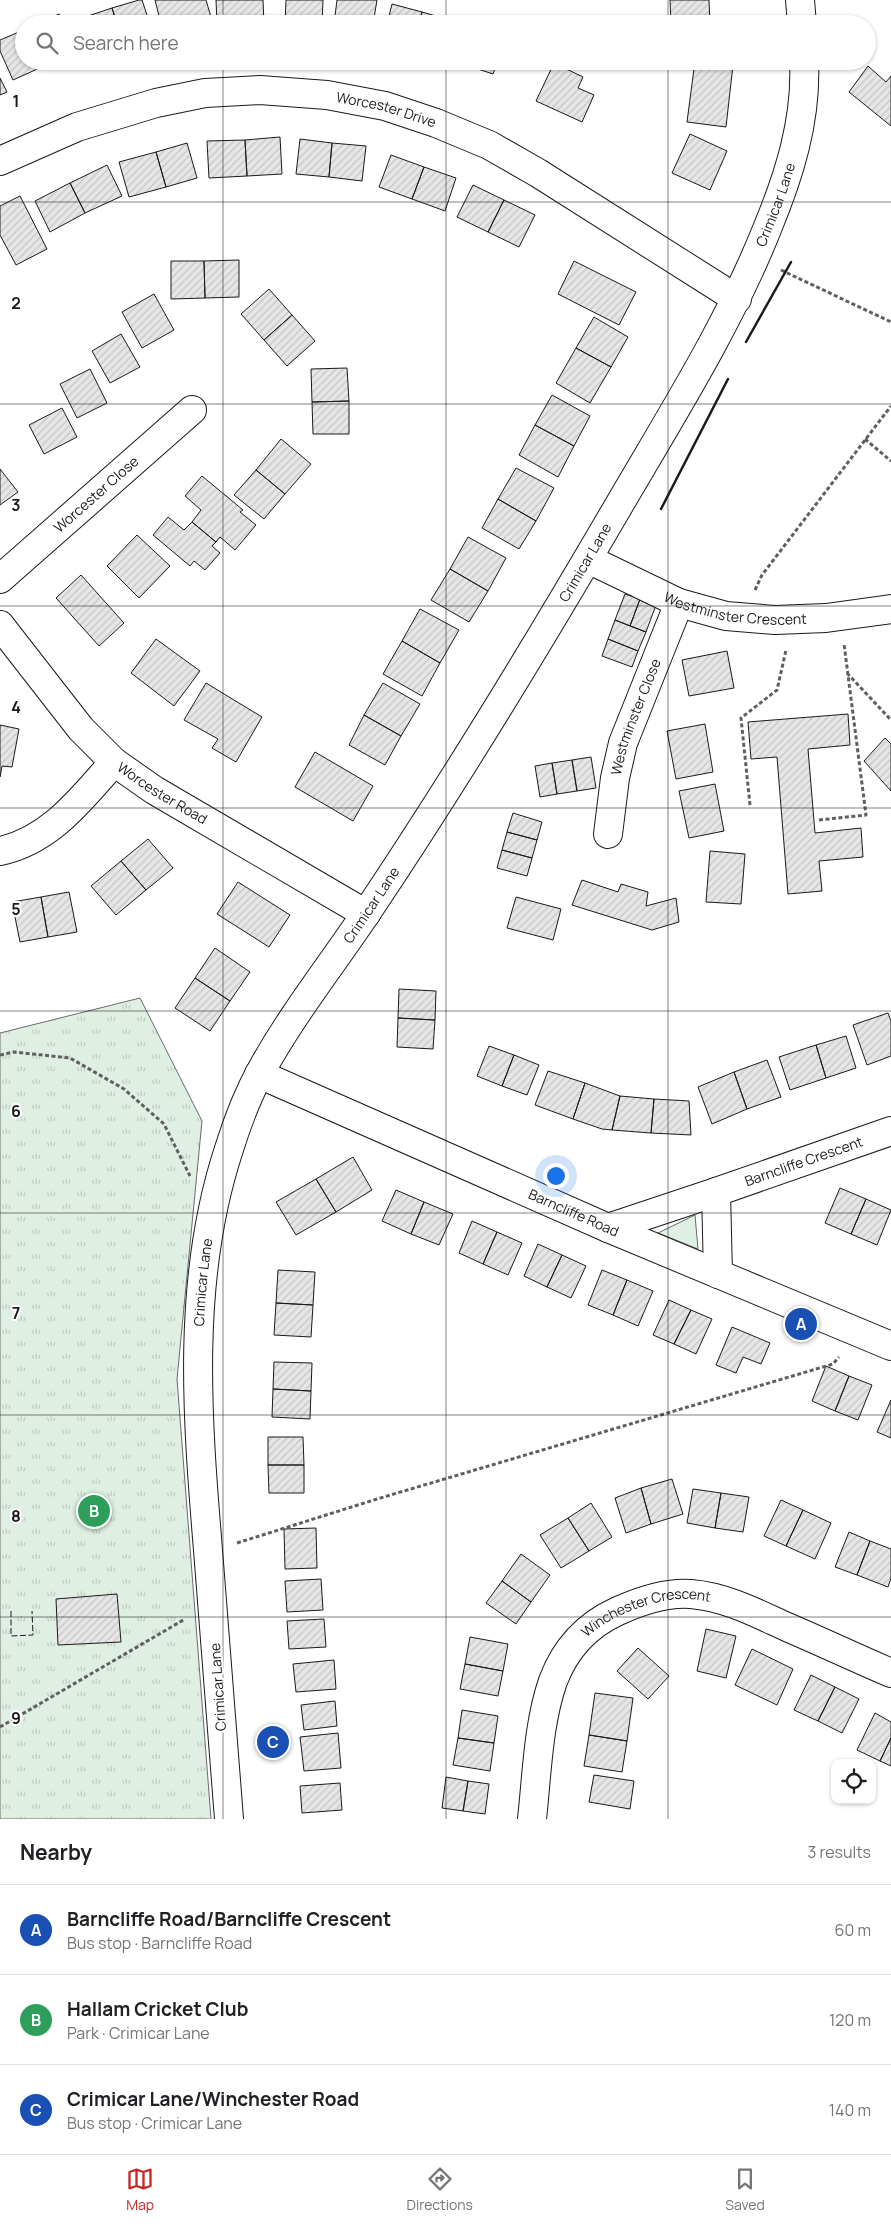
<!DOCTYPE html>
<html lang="en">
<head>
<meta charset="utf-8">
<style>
  body { margin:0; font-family:Manrope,sans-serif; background:#f6f6f6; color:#202124 }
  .controls { position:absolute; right:15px; bottom:15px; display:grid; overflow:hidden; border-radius:10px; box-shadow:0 1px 4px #0004 }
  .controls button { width:45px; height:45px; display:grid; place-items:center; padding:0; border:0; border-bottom:1px solid #e0e0e0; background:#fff; color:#202124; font:25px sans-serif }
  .you { position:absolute; left:555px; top:1175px; width:18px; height:18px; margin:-12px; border:4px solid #fff; border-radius:50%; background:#1a73e8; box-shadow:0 0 0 8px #1a73e833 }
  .badge { display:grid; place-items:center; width:32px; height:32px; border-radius:50%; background:#c62828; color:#fff; font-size:16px; font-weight:700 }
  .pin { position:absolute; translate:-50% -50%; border:2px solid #fff; box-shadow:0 1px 5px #0006 }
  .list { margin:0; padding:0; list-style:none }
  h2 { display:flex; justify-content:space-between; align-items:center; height:65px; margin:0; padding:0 20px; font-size:21px }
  h2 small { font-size:16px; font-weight:400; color:#757577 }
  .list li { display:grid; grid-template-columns:32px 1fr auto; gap:15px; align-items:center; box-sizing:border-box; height:90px; padding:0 20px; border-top:1px solid #e0e0e0 }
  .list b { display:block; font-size:19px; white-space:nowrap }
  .list p { margin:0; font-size:16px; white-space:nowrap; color:#757577 }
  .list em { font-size:16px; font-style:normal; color:#757577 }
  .icon { flex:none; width:28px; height:28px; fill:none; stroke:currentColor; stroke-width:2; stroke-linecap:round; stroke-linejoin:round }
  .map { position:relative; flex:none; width:891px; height:1819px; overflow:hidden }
  .search { position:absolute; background:#fff; box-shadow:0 1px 4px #0004; left:15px; right:15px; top:15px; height:55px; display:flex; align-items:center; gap:12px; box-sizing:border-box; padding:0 18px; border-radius:28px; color:#757577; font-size:19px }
  .sheet { height:335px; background:#fff }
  nav { display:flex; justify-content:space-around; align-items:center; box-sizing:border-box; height:70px; border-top:1px solid #e0e0e0; background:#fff; font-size:14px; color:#757577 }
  nav a { display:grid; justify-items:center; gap:2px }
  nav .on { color:#c62828 }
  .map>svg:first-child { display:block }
</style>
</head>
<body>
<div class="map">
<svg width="891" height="1819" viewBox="0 0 891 1819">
  <defs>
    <pattern id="park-tufts" width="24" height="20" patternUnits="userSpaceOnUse" patternTransform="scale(1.25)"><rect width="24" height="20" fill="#e0efe3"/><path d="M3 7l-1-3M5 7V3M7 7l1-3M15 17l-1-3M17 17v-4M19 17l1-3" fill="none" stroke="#c0ccc2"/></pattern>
    <pattern id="building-hatch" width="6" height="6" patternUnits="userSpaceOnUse" patternTransform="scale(1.25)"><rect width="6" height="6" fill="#e6e6e6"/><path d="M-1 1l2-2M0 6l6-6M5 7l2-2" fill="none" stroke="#c5c5c5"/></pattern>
  </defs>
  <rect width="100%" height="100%" fill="#fff"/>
  <path fill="#e0efe3" stroke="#6a6a6a" d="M695,1215L698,1249L658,1233Z"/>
  <path fill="url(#park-tufts)" stroke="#6a6a6a" d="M140,998L202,1121L177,1379L211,1819H0V1033Z"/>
  <path fill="url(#building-hatch)" stroke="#1a1a1a" d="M139,0H142L150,24H117L112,8Z
    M155,0H206L213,24H161Z
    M216,0H263L264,24H217Z
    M286,0H323L322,24H285Z
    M337,0H377L373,24H334Z
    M670,0H709L710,24H671Z
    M392,4L422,12L419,24H387Z
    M112,8L117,24H87L85,17Z
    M422,12L457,22V24H419Z
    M59,14L64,24H37Z
    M24,30V61H42L44,66L13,80L0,51V40Z
    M467,61H498L493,74L466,65Z
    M695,61L733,65L726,127L687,122Z
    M554,63L583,77L578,88L594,95L582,122L536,101Z
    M868,66L886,82L891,76V126L849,92Z
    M0,78L7,92L0,95Z
    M690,134L727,151L710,190L672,173Z
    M280,137L282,174L247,176L245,140Z
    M300,139L332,143L329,177L296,174Z
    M245,140L247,176L209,178L207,141Z
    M187,143L197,178L166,187L156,152Z
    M332,143L366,146L362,181L329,177Z
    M156,152L166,187L129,197L119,162Z
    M391,155L424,167L412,199L379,187Z
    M107,165L122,196L85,213L70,183Z
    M424,167L456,178L445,211L412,199Z
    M70,183L85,213L50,232L35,201Z
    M473,185L504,200L488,232L457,217Z
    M20,196L47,249L16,265L0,235V206Z
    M504,200L535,215L519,247L488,232Z
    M239,260V297L205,298L204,261Z
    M171,261H204L205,298L171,299Z
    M574,261L636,292L619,325L558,294Z
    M269,289L292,315L264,340L241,314Z
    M154,294L174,330L142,348L122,312Z
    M292,315L315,341L287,366L264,340Z
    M594,317L628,337L611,367L576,348Z
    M121,334L140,367L110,383L92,351Z
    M576,348L611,367L590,403L556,383Z
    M347,368L349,401L312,402L311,369Z
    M90,369L107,403L77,418L60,384Z
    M552,395L590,416L574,446L535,425Z
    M349,401V434H313L312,402Z
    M62,408L77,437L44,454L29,425Z
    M535,425L574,446L558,477L519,455Z
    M281,439L311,464L285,494L256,470Z
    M516,468L554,488L536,521L498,499Z
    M0,469L18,492L0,505Z
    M256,470L285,494L264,519L234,495Z
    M202,476L243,510L240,512L256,525L235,550L220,537L216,542L192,522L201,510L185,496Z
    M498,499L536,521L519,549L482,528Z
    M168,517L184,530L192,522L216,542L212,546L220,553L205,570L194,561L190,566L153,535Z
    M137,535L170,566L139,598L107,566Z
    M468,537L506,558L488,591L450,569Z
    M450,569L488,591L469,622L431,600Z
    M81,575L124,623L99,646L56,598Z
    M625,594L640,599L630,626L615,620Z
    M640,599L656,605L646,632L630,626Z
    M420,609L459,630L440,663L402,641Z
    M615,620L646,632L638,651L608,639Z
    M156,639L200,671L174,706L131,673Z
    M608,639L638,651L632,667L602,656Z
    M402,641L440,663L422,696L383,674Z
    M727,651L734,688L689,696L682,660Z
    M206,683L262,717L236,762L212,748L218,739L184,720Z
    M383,683L420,704L401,736L364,715Z
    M848,714L850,745L808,749L815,833L861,828L863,857L819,861L822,891L788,894L777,757L751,759L748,722Z
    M364,715L401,736L385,765L349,745Z
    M705,724L713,772L676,779L667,731Z
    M0,725L19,729L12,767L2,766L0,777Z
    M885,738L891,744V791L864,761Z
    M315,752L373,786L353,821L295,787Z
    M591,757L596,788L577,791L572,760Z
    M572,760L577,791L557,794L552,763Z
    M552,763L557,794L540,797L535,766Z
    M715,784L724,831L689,838L679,791Z
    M513,813L542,822L537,840L507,832Z
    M507,832L537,840L532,858L502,850Z
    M148,839L173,868L146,890L121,861Z
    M502,850L532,858L527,876L497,868Z
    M710,851L745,854L741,904L706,902Z
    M121,861L146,890L116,915L91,886Z
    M582,880L618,892L621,884L648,892L646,906L676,898L679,922L652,930L572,905Z
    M238,882L290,915L269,947L217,914Z
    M69,892L77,932L48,937L41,897Z
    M41,897L48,937L20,942L12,902Z
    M516,897L561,909L553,940L507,928Z
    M215,948L250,972L230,1001L195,978Z
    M195,978L230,1001L210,1031L175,1008Z
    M399,989L436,991L435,1020L398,1018Z
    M888,1013L891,1021V1056L867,1065L853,1025Z
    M398,1018L435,1020L433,1049L397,1047Z
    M846,1036L856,1068L826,1078L816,1045Z
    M816,1045L826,1078L790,1090L779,1057Z
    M489,1046L514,1055L502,1086L477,1076Z
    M514,1055L539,1065L527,1095L502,1086Z
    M767,1060L781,1097L747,1109L734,1072Z
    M548,1071L585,1083L573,1119L535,1105Z
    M734,1072L747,1109L712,1124L698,1087Z
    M585,1083L620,1096L612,1130L602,1129L573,1119Z
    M620,1096L654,1099L651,1133L612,1130Z
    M654,1099L689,1101L691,1135L651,1133Z
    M353,1157L372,1190L336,1212L316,1179Z
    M316,1179L336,1212L296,1235L276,1202Z
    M840,1188L866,1199L851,1234L825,1223Z
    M396,1190L424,1202L411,1234L382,1221Z
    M866,1199L891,1210L877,1245L851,1234Z
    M424,1202L453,1214L439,1245L411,1234Z
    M472,1221L497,1232L483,1264L459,1253Z
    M497,1232L522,1243L508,1275L483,1264Z
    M538,1244L562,1255L547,1287L524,1276Z
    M562,1255L586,1266L571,1298L547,1287Z
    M278,1270L315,1272L313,1305L276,1303Z
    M602,1270L627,1280L613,1315L588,1305Z
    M627,1280L653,1291L638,1326L613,1315Z
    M669,1300L691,1310L674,1344L653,1335Z
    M276,1303L313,1305L311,1337L274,1335Z
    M691,1310L712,1319L696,1354L674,1344Z
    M732,1327L770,1343L761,1364L743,1357L736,1373L716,1365Z
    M274,1362L312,1363L311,1391L273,1389Z
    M826,1366L849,1376L835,1411L812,1401Z
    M849,1376L872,1385L858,1420L835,1411Z
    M273,1389L311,1391L310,1419L272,1417Z
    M891,1400V1438L877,1432Z
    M268,1437H303L304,1465H268Z
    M268,1465H304V1493H269Z
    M672,1479L683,1514L651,1524L641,1488Z
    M641,1488L651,1524L626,1533L615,1498Z
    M693,1489L721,1493L715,1528L687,1523Z
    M721,1493L749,1497L743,1532L715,1528Z
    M781,1500L803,1510L786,1546L764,1536Z
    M591,1503L612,1537L589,1551L568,1518Z
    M803,1510L831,1523L815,1559L786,1546Z
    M568,1518L589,1551L561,1568L540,1535Z
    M316,1528L317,1568L285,1569L284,1529Z
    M849,1532L870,1541L857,1575L835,1567Z
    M870,1541L891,1549V1578L888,1587L857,1575Z
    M521,1554L550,1575L531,1602L502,1581Z
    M321,1579L323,1610L287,1612L285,1581Z
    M502,1581L531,1602L516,1624L486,1603Z
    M117,1594L121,1642L58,1645L56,1599Z
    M324,1619L326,1647L289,1649L287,1621Z
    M706,1629L736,1636L726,1678L697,1671Z
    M470,1637L508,1644L503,1671L465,1664Z
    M638,1648L669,1676L648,1699L617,1671Z
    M752,1649L793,1669L777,1705L735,1685Z
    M334,1660L336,1689L296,1692L293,1664Z
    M465,1664L503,1671L498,1696L460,1689Z
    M811,1675L835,1687L818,1721L794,1710Z
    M835,1687L859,1699L842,1733L818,1721Z
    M595,1693L633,1698L627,1741L589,1735Z
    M335,1701L337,1726L304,1730L301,1705Z
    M462,1710L498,1716L494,1743L458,1738Z
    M875,1713L891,1722V1738L880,1761L857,1750Z
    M338,1733L341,1768L304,1771L300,1737Z
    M589,1735L627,1741L622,1772L584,1766Z
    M458,1738L494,1743L490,1771L453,1765Z
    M891,1738V1766L880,1761Z
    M594,1775L634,1781L630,1809L589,1802Z
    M446,1777L468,1781L463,1811L442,1808Z
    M468,1781L489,1784L485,1814L463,1811Z
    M340,1783L342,1810L302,1813L300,1786Z"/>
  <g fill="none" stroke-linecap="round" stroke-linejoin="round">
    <g stroke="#1a1a1a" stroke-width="30">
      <g id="minor">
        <path d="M800,0L802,24"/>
        <path id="s1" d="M0,161L77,127L156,103L205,93L260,90L327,95L385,106L436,123L489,145L538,173L737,299"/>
        <path id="s2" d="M588,559L679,603L726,616L775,620L826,618L891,609"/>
        <path id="s3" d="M0,579L192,410"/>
        <path id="s4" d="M0,625L81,729L114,762L154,790L366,914"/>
        <path id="s5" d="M608,834L615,778L623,743L679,603"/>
        <path d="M0,851C50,841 82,798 114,762"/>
        <path id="s6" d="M259,1074L608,1228L891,1346"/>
        <path d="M608,1228L716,1192"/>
        <path id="s7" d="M718,1274L716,1192L891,1131"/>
        <path id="s8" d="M229,1819C222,1729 215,1640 208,1550C197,1417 186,1279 229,1149C237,1123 248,1094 262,1069C293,1013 333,963 369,909C458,776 541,639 622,500C674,411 729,324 767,229C789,176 807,120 804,61"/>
        <path id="s9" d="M532,1819C537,1774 538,1724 553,1681C565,1649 587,1625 618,1611C640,1601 667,1592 691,1594C726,1597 756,1613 787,1627C822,1642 856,1658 891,1673"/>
      </g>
    </g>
    <path stroke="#5f5f5f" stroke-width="3" stroke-dasharray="4 2.5" stroke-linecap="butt" d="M781,270L891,322
      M865,439L891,461
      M755,590L762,575L891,406
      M847,673L891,720
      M750,805L741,718L777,690L786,650
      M819,820L866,815L844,644
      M0,1055L14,1052L70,1058L124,1089L164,1124L190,1176
      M237,1543L377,1499L833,1364L839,1357
      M0,1727L185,1619"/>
    <use href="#minor" stroke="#fff" stroke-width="28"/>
    <path stroke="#1a1a1a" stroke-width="1" stroke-dasharray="6 2.5" stroke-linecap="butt" d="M11,1611V1636L33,1635L32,1611"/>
    <path stroke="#1a1a1a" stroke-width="2.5" d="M746,342L791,262
      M661,509L728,379"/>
  </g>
  <path fill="none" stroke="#1a1a1a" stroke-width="1" stroke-opacity="0.55" d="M223,0V24M446,0V24M668,0V24M223,61V1819M446,61V1819M668,61V1819M0,202H891M0,404H891M0,606H891M0,808H891M0,1011H891M0,1213H891M0,1415H891M0,1617H891"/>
  <g text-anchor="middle" stroke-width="4" stroke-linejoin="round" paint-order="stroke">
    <g font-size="14" fill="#1a1a1a" stroke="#fff">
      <text dy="5" stroke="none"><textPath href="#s1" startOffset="400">Worcester Drive</textPath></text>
      <text dy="5" stroke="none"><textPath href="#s8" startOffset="1768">Crimicar Lane</textPath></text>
      <text dy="5" stroke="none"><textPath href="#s3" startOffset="128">Worcester Close</textPath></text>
      <text dy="5" stroke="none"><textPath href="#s8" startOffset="1362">Crimicar Lane</textPath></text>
      <text dy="5" stroke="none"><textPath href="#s2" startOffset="158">Westminster Crescent</textPath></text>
      <text dy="5" stroke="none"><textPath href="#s5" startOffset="121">Westminster Close</textPath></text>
      <text dy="5" stroke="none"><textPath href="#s4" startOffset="236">Worcester Road</textPath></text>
      <text dy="5" stroke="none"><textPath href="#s8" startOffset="958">Crimicar Lane</textPath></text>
      <text dy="5" stroke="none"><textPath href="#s7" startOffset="175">Barncliffe Crescent</textPath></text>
      <text dy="5" stroke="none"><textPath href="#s6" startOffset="344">Barncliffe Road</textPath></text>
      <text dy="5" stroke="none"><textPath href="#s8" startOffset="538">Crimicar Lane</textPath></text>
      <text dy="5" stroke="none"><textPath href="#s9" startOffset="265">Winchester Crescent</textPath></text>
      <text transform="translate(218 1687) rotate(-94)" y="5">Crimicar Lane</text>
    </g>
  </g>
  <g font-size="16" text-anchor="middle" font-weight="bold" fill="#1a1a1a" stroke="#fff" stroke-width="4" stroke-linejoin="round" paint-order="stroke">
    <text x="16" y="107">1</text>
    <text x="16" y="309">2</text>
    <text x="16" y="511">3</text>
    <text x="16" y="713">4</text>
    <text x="16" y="915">5</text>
    <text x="16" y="1117">6</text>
    <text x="16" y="1319">7</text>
    <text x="16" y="1522">8</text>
    <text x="16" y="1724">9</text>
  </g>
</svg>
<div class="controls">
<button><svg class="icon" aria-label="locate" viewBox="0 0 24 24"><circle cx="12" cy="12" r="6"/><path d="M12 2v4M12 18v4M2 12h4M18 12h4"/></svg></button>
</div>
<div class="you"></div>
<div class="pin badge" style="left:801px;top:1324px;background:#1a4fb4">A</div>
<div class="pin badge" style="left:94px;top:1511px;background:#2e9e5b">B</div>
<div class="pin badge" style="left:273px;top:1742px;background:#1a4fb4">C</div>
<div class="search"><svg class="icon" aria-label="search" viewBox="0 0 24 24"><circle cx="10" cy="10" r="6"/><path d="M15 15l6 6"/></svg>Search here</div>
</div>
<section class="sheet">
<h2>Nearby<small>3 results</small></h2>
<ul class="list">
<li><span class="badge" style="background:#1a4fb4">A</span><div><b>Barncliffe Road/Barncliffe Crescent</b><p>Bus stop · Barncliffe Road</p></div><em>60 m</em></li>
<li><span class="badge" style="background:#2e9e5b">B</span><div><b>Hallam Cricket Club</b><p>Park · Crimicar Lane</p></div><em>120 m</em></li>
<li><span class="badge" style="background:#1a4fb4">C</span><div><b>Crimicar Lane/Winchester Road</b><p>Bus stop · Crimicar Lane</p></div><em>140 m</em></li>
</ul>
</section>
<nav>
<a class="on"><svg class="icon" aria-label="map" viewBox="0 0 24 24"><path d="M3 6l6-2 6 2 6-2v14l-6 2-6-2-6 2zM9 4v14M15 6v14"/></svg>Map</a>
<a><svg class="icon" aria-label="directions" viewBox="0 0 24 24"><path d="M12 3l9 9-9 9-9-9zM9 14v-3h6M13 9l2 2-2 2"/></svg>Directions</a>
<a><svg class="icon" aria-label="saved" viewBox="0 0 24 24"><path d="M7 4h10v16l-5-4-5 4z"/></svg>Saved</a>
</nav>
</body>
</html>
